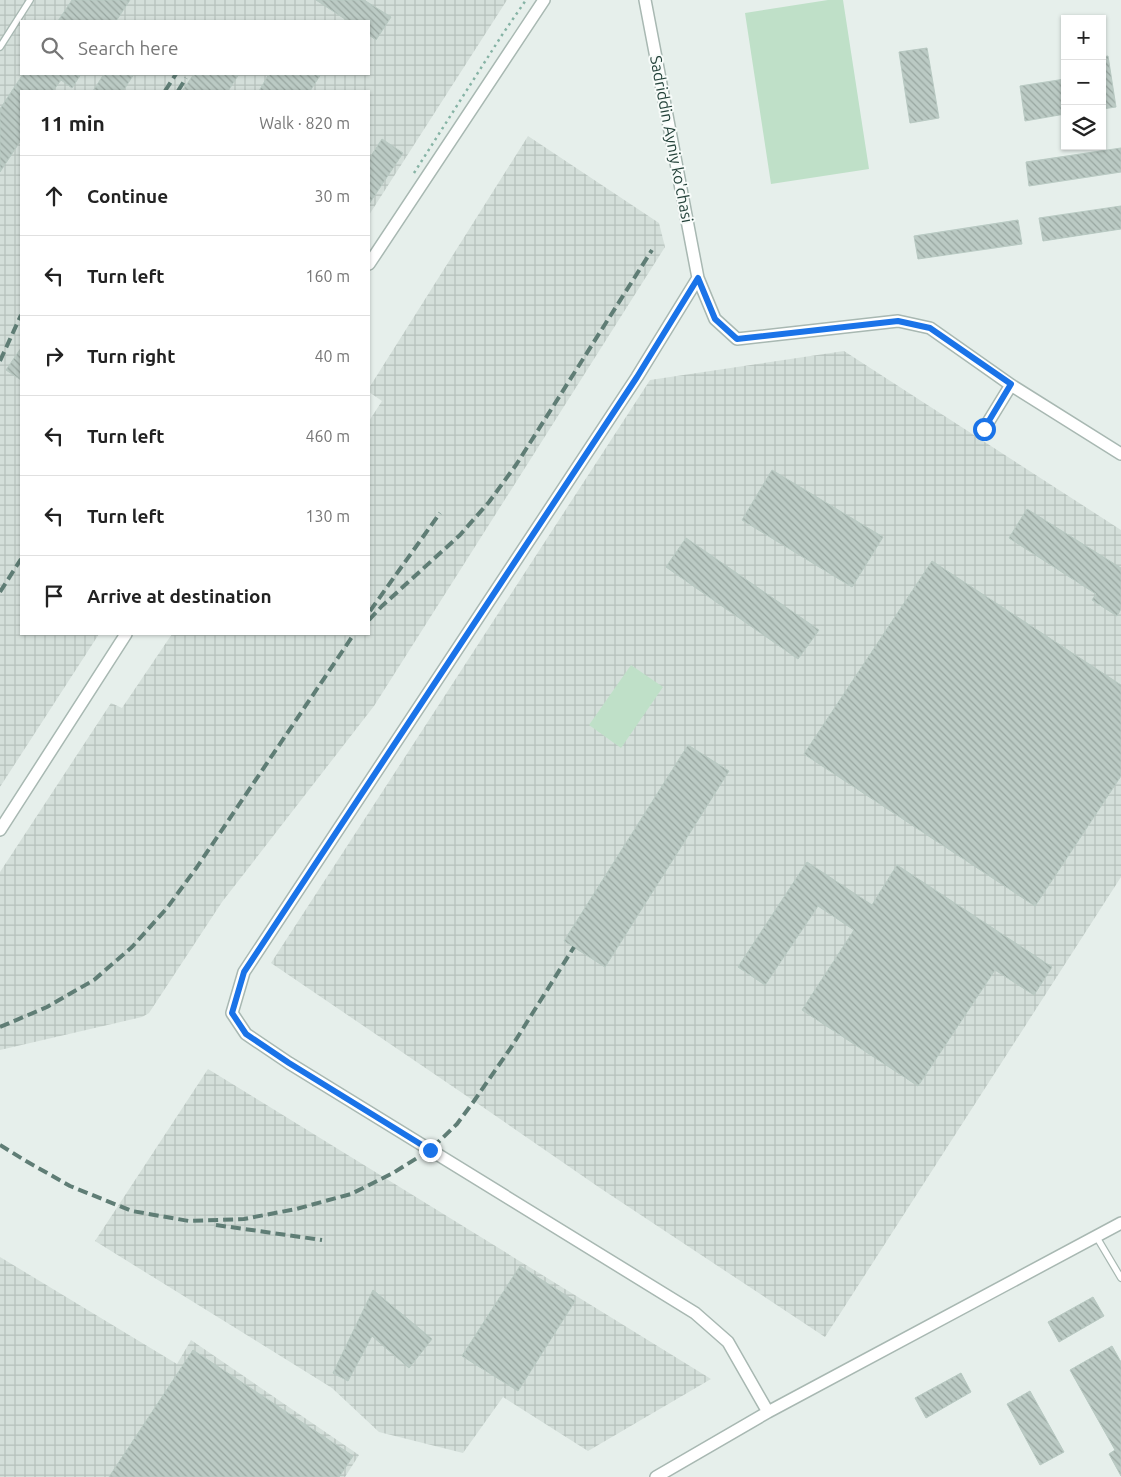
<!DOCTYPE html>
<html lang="en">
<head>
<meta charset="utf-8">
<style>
  body { margin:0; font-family:Ubuntu,sans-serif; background:#f6f6f6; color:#222 }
  .controls { position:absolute; right:15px; top:15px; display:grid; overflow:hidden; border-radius:0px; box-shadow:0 1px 4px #0004 }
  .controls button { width:45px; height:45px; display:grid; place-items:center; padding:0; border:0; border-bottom:1px solid #e0e0e0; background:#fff; color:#222; font:25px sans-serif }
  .stop { position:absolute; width:15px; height:15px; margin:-11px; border:4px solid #1a73e8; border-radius:50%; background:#fff }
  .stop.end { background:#1a73e8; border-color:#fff; box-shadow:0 1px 5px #0008 }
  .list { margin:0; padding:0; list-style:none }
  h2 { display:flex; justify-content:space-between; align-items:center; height:65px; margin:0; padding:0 20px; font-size:21px }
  h2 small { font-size:16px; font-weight:400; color:#767676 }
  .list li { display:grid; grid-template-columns:32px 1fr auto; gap:15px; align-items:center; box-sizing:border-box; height:80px; padding:0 20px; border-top:1px solid #e0e0e0 }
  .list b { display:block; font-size:19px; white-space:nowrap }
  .list em { font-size:16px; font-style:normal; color:#767676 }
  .icon { flex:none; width:28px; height:28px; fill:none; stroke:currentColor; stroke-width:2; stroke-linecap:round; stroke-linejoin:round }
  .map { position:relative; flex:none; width:1121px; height:1477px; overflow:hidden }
  .search { position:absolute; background:#fff; box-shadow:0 1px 4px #0004; left:20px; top:20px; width:350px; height:55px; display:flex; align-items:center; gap:12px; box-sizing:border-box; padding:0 18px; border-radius:0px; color:#767676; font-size:19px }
  .panel { position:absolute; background:#fff; box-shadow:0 1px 4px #0004; left:20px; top:90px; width:350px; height:545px; border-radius:0px }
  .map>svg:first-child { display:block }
</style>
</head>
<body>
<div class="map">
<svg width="1121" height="1477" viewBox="0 0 1121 1477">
  <defs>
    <pattern id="industrial-grid" width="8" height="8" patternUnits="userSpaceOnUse" patternTransform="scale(1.25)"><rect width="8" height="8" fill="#d4dfda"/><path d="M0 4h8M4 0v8" fill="none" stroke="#b6c1bc"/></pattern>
    <pattern id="building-back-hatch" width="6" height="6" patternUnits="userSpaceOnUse" patternTransform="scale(1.25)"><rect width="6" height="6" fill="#bbcac4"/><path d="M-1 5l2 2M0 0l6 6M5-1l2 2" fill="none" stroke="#98a6a0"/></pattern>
  </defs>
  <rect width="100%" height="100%" fill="#e6efeb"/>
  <path fill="url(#industrial-grid)" fill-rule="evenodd" d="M0,0H507L369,215V91H21V634H99L0,787ZM21,21H369V74H21Z
    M528,136L659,223L665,247L374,706L222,902L149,1013L142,1017L0,1050V872L111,703L122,708L172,634H369V421L382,401L369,392V388Z
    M844,351L1121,530V877L825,1337L600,1188L474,1101L271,963L650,380Z
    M208,1069L711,1379L588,1451L503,1397L463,1453L379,1432L332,1388L95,1241Z
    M0,1257L177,1364L191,1340L359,1455L345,1477H0Z"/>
  <path fill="#bfe0c8" d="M828,0H843L869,169L771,184L745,13Z
    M631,665L663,687L621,748L589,725Z"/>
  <path fill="url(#building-back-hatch)" stroke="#b8c9c2" d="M72,0H130L116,21H58Z
    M316,0H364L391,17L376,40L369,35V21H348Z
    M927,48L939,118L910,123L899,52Z
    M1108,56L1116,107L1102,109V57Z
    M23,74H81L72,88L61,80L53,91H21V140L0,172V109Z
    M104,74H134L123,91H93Z
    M194,74H239L228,91H182Z
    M269,74H321L310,91H259Z
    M1065,79V114L1025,121L1020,86Z
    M382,139L403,153L369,204V159Z
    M1121,148V172L1029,186L1026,162Z
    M1121,206V229L1043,241L1039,218Z
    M1018,220L1022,244L918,259L914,236Z
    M21,348V380L6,370Z
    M772,470L883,537L852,587L742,520Z
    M1027,509L1121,568V609L1117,616L1092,600L1096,594L1009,538Z
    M686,538L819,630L798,659L666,567Z
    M932,561L1121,685V776L1035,906L804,754Z
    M688,745L729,771L605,967L564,941Z
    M807,862L872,905L897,865L1052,967L1034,995L995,970L918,1086L802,1010L854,930L818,906L765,985L738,967Z
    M520,1266L575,1301L518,1391L462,1356Z
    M373,1290L432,1339L409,1368L372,1336L348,1381L333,1373Z
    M1093,1297L1104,1316L1059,1342L1048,1322Z
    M1112,1346L1121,1362V1476L1109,1454L1115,1450L1070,1370Z
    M193,1350L353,1456L339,1477H109Z
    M961,1373L971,1392L926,1418L915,1398Z
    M1030,1391L1064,1452L1040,1465L1007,1404Z"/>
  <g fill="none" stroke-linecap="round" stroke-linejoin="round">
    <g stroke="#a8b8b2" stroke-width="8">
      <path id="service" d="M0,47L30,0
        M1096,1236L1121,1278"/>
    </g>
    <g stroke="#a8b8b2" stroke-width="14">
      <path id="minor" d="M645,0L698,278L715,319L737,339L898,321L930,328L1011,385L1121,454
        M369,264L544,0
        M698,278L637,377L244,972L232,1013L246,1034L289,1063L695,1313L728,1342L768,1412
        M984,429L1011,385
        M0,830L126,634
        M656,1477L768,1412L1121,1223"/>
    </g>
    <path stroke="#86b3a5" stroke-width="2.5" stroke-dasharray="2.5 4" stroke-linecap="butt" d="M414,173L502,35L526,0"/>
    <use href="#service" stroke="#fff" stroke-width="5.5"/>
    <use href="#minor" stroke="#fff" stroke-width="11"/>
    <path stroke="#5f7d75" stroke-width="4" stroke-dasharray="10 5" stroke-linecap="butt" d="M165,91L176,74
      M178,91L186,78
      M0,361L21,315
      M0,592L21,559
      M370,611L440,513
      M369,620L382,606L460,535L489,502L516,465L652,250
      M0,1027L47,1007L94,980L132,947L167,908L197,867L354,634
      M0,1145L26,1161L70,1186L132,1211L189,1221L244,1219L296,1209L351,1194L393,1173L430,1150L457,1124L474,1101L512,1046L574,947
      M216,1225L322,1240"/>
  </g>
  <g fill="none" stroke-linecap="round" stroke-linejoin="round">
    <path stroke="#1a73e8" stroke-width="6" d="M430,1150L289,1063L246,1034L232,1013L244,972L637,377L698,278L715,319L737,339L898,321L930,328L1011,384L984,429"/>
  </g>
  <g text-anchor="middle" stroke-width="4" stroke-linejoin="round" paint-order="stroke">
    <g font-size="16" fill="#24423a" stroke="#f7fbf9">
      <text transform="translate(672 139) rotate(79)" y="6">Sadriddin Ayniy ko'chasi</text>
    </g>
  </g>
</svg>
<div class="controls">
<button>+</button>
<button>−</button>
<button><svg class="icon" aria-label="layers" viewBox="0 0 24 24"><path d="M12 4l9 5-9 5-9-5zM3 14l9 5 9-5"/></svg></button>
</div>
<div class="stop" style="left:984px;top:429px"></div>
<div class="stop end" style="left:430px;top:1150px"></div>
<div class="search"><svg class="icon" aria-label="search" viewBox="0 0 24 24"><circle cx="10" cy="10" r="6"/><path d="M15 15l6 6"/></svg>Search here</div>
<section class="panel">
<h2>11 min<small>Walk · 820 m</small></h2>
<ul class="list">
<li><svg class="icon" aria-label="ahead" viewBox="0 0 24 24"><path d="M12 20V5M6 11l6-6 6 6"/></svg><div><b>Continue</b></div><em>30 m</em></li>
<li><svg class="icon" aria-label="left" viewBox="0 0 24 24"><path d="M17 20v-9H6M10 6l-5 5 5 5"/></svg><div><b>Turn left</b></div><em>160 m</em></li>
<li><svg class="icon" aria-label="right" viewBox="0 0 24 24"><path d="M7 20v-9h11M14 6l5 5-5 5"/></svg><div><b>Turn right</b></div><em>40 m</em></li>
<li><svg class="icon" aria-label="left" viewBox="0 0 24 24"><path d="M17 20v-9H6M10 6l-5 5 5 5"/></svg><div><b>Turn left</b></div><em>460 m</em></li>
<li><svg class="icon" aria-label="left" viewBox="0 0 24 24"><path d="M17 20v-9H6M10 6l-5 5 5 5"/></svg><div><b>Turn left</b></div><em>130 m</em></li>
<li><svg class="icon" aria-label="arrive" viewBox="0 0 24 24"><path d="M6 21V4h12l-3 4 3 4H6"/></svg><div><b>Arrive at destination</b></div></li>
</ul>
</section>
</div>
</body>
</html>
